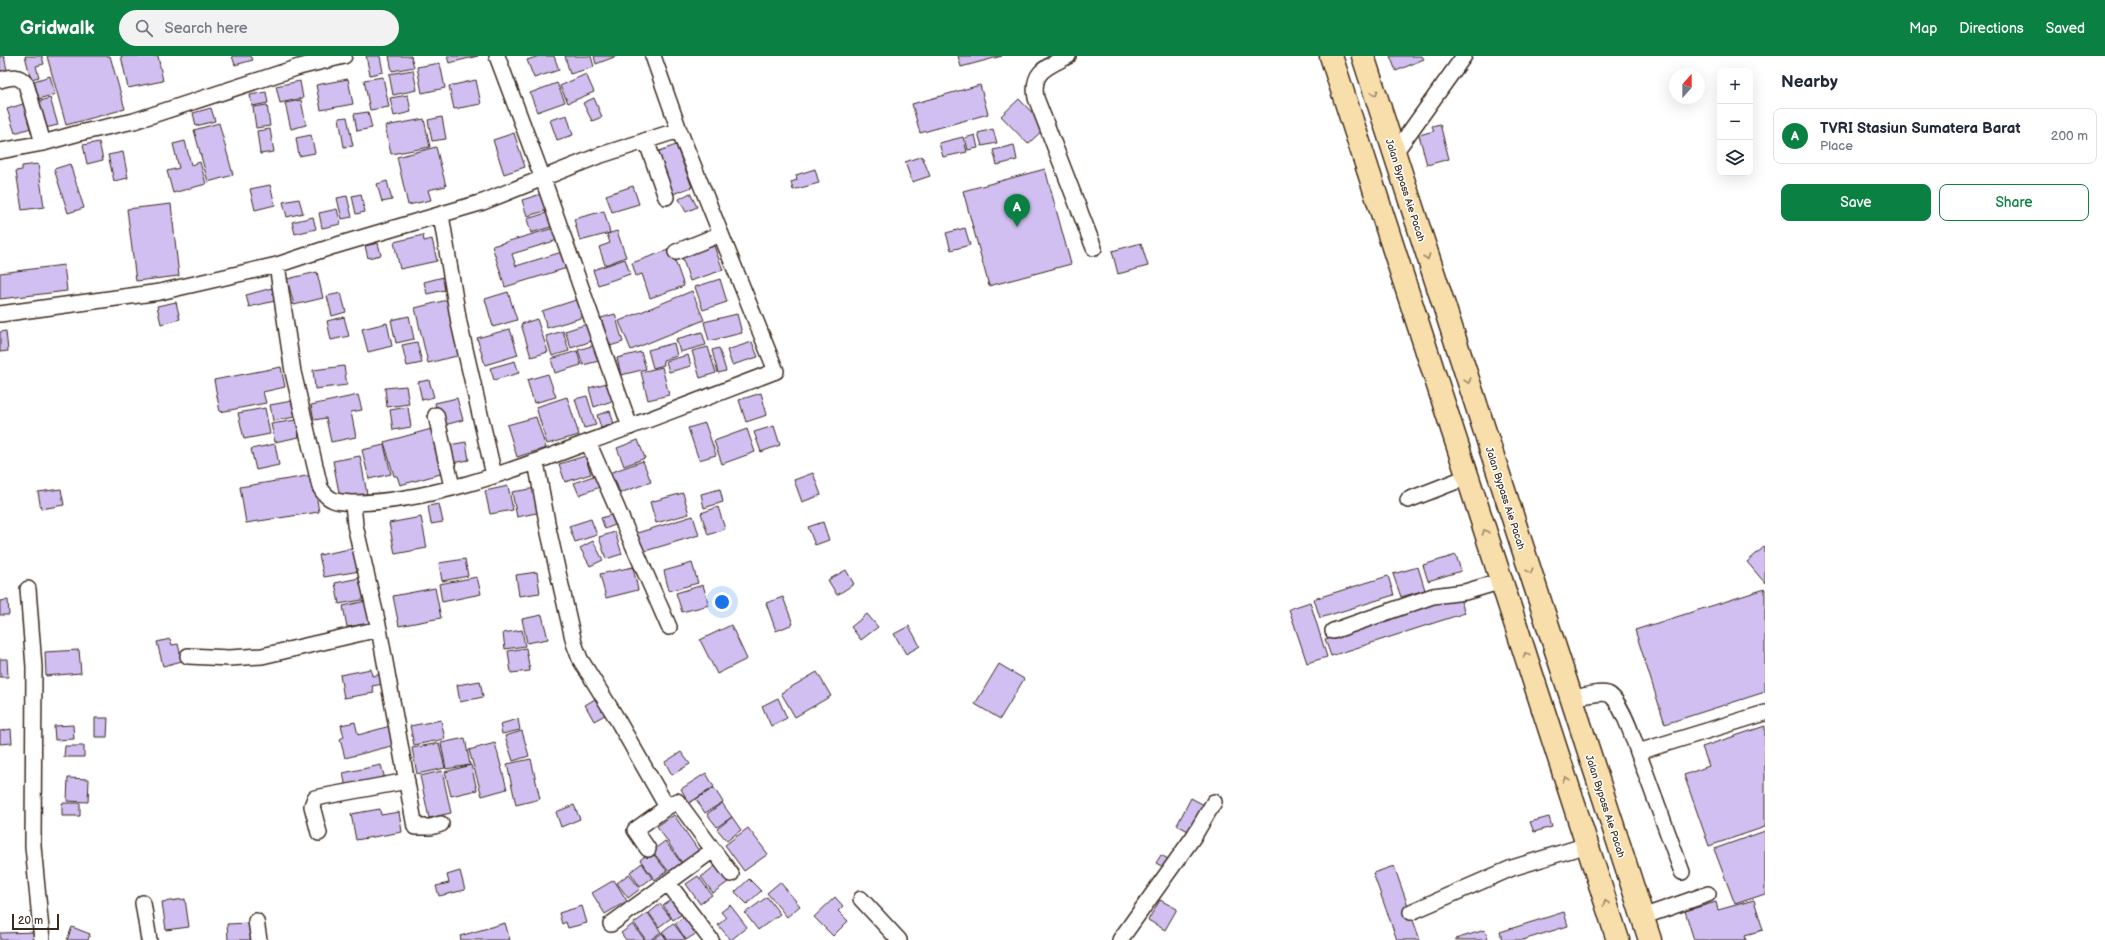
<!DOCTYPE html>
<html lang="en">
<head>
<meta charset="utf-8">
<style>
  body { margin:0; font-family:"Balsamiq Sans",sans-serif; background:#f2f2f3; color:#1f2937 }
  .controls { position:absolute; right:12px; top:12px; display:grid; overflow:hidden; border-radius:8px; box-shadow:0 4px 16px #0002 }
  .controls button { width:36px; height:36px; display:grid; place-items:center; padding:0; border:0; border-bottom:1px solid #e0e1e3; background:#fff; color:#1f2937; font:20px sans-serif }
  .compass { position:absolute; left:1669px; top:12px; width:36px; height:36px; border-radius:50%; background:#fff; box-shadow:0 4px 16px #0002; rotate:21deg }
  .scale { position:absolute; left:12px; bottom:10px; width:47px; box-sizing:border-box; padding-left:4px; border:2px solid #3b2a1e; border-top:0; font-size:11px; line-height:14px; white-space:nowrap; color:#3b2a1e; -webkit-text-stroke:3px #fff; paint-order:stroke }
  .you { position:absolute; left:722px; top:546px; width:14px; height:14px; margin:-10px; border:3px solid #fff; border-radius:50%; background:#1a73e8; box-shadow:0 0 0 6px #1a73e833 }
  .badge { display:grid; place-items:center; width:26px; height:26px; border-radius:50%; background:#0b8043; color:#fff; font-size:13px; font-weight:700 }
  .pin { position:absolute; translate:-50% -33px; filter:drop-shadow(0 1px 2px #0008) }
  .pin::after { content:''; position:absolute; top:21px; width:14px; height:12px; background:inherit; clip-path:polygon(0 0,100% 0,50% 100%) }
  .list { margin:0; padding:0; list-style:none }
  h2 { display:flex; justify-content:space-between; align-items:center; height:52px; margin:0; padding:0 16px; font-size:17px }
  h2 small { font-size:13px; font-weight:400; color:#747a83 }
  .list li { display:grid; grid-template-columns:26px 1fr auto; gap:12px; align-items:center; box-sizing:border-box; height:56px; margin:0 8px 8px; padding:0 8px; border:1px solid #e0e1e3; border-radius:8px }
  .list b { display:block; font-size:15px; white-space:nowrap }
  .list p { margin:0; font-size:13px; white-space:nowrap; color:#747a83 }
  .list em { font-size:13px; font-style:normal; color:#747a83 }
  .actions { display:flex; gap:8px; padding:12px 16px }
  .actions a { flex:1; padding:9px 0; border:1px solid #0b8043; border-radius:8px; text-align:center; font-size:14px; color:#0b8043 }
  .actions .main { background:#0b8043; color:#fff }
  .icon { flex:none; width:22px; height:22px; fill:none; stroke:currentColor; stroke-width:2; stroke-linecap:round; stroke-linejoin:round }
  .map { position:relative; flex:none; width:1765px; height:884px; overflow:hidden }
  header { display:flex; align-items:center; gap:24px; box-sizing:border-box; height:56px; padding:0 20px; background:#0b8043; color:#fff }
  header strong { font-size:19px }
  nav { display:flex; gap:22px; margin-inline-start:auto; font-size:14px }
  .search { width:280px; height:36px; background:#f2f2f3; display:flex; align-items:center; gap:10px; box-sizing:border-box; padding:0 14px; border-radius:22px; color:#747a83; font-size:15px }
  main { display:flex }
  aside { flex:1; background:#fff }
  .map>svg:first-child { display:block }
</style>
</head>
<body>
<header>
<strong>Gridwalk</strong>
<div class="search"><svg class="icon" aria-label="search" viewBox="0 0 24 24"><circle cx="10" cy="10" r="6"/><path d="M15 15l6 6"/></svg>Search here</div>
<nav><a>Map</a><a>Directions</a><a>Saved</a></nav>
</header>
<main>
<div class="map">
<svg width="1765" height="884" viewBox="0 0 1765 884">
  <rect width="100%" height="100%" fill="#fff"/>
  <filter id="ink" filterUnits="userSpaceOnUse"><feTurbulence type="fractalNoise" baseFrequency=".025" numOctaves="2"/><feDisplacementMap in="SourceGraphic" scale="8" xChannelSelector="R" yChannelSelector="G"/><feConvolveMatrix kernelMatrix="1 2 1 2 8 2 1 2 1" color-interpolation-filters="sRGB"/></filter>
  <g filter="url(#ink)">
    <path fill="#d0bff0" stroke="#3b2a1e" d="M0,0H4L7,14L0,15Z
      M25,0H42L44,8L36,10L39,21L31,23Z
      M47,0H110L125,53L66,69Z
      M121,0H158L163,25L128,32Z
      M232,0H251L253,4L235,9Z
      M366,0H380L383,16L370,19Z
      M389,0H411L414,11L392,15Z
      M447,0H478L449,7Z
      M539,0H554L559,14L534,22L527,4Z
      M565,0H591L594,11L570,18Z
      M594,0H617L596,8Z
      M958,0H1002L961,11Z
      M1390,0H1422L1424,3L1396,15Z
      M440,7L445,32L422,37L417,11Z
      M413,14L417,34L393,39L389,18Z
      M586,18L594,36L568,47L560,30Z
      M50,20L55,38L39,43L34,25Z
      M383,21L389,51L370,54L364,24Z
      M348,23L353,48L321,54L316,29Z
      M476,24L481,48L454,53L449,30Z
      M300,25L303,42L280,47L276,30Z
      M557,27L565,46L537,56L530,37Z
      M980,29L988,58L920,77L912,48Z
      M266,36L268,47L252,50L250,39Z
      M408,39L411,56L394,60L390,42Z
      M50,42L58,69L45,72L37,46Z
      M594,42L602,61L592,65L583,47Z
      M1019,43L1046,71L1028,88L1001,60Z
      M301,44L306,69L291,73L285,47Z
      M26,47L34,71L15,77L7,53Z
      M267,49L270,70L256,72L253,51Z
      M211,52L215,65L196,70L193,57Z
      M368,56L372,72L357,75L354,58Z
      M567,59L573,79L557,84L550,64Z
      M347,61L353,90L344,91L339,62Z
      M442,61L446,83L432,85L428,64Z
      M424,63L430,91L391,98L385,70Z
      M219,67L233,119L208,126L194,74Z
      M1440,68L1449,103L1427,109L1419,79L1434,75L1432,70Z
      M270,73L274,96L260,98L257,75Z
      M993,73L997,87L982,90L978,77Z
      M514,77L525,111L504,118L493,84Z
      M311,79L315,97L299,100L296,82Z
      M975,79L978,92L968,94L965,82Z
      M963,81L967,96L943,101L939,87Z
      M185,85L191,109L200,106L206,128L173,137L167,115L179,112L173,88Z
      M99,86L103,104L87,108L83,89Z
      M676,89L692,131L670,139L654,97Z
      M1014,89L1017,104L997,109L993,94Z
      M436,91L446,130L428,134L431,144L408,149L397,101Z
      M123,96L128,122L114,125L108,99Z
      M922,100L930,120L912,126L905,106Z
      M38,108L44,151L22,154L16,115L22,114V110Z
      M70,108L84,152L68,157L54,113Z
      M815,113L819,127L793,134L791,126L797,124L796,119Z
      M1045,113L1071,208L989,230L963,135Z
      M387,125L392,144L382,146L377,128Z
      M270,129L275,149L255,154L250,133Z
      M633,130L639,148L612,156L606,139Z
      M544,137L549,154L527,160L522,144Z
      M690,137L697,151L686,156L679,143Z
      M361,138L365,156L356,158L352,140Z
      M347,140L352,161L342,163L337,142Z
      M299,143L303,157L287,161L283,146Z
      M171,148L179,220L136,225L127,153Z
      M337,153L341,168L322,172L319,157Z
      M553,155L557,169L531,177L527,163Z
      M604,155L610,177L580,185L574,163Z
      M313,161L316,173L295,178L292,166Z
      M557,171L561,183L512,198L516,210L562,196L567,212L505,231L492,190Z
      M965,172L970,189L951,194L946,177Z
      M617,175L626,201L605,209L599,191L610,187L607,178Z
      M423,179L424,185L432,183L437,205L400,213L394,186Z
      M378,187L381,199L368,202L365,190Z
      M1141,187L1148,210L1118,218L1112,195Z
      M714,190L723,214L690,225L682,201Z
      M671,193L684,230L650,242L642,218L636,220L632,207Z
      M625,203L630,218L598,229L593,214Z
      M64,209L67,235L0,243V217Z
      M317,216L323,242L294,249L287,223Z
      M447,220L449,233L427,238L424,226Z
      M720,223L727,246L703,254L695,231Z
      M272,232L275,245L249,251L246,239Z
      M692,235L704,264L631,294L619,265Z
      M508,236L517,264L493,271L485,243Z
      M341,237L346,256L332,260L327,240Z
      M579,243L584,261L547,272L542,255Z
      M447,244L461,299L428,307L415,252Z
      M176,246L180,263L161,268L157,250Z
      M615,258L623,286L610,290L601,262Z
      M737,258L742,277L709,285L704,266Z
      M409,260L414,283L396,287L391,264Z
      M344,261L349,280L331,284L327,265Z
      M537,263L548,296L531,301L521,268Z
      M387,267L392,290L368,296L362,273Z
      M587,268L592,285L571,292L565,275Z
      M510,273L518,299L485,309L477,282Z
      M6,275L8,295L0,296V276Z
      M563,275L569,295L552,300L546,280Z
      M702,276L706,289L680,296L676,283Z
      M417,286L422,307L407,310L402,289Z
      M752,286L758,301L732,309L727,294Z
      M674,287L677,300L663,304L664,309L653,312L648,294Z
      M598,288L603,304L583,309L578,294Z
      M708,291L716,317L700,322L692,295Z
      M719,292L726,315L718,317L712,294Z
      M577,295L581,309L555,317L551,303Z
      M641,296L646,313L621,319L617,302Z
      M688,299L691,310L669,316L666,305Z
      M515,305L519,317L494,324L490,312Z
      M344,310L347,329L315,333L313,314Z
      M281,311L285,331L263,336L266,347L220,356L214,324Z
      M662,311L669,339L648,344L641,316Z
      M548,318L556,341L534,347L527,324Z
      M429,324L434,341L422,344L418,326Z
      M610,326L615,344L594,351L589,332Z
      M406,330L409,348L387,351L385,332Z
      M761,337L767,359L746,366L739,344Z
      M358,339L362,354L351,356L356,381L331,386L326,362L314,364L311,349Z
      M587,340L596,369L584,372L575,343Z
      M567,341L579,379L547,388L536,351Z
      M457,342L463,364L441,370L435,347Z
      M292,345L295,361L273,365L270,349Z
      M408,351L411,371L393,374L390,354Z
      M265,352L270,378L244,383L238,357Z
      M610,355L614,368L601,372L597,359Z
      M536,361L546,392L517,401L507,369Z
      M296,364L299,381L275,386L271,368Z
      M705,367L716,399L699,404L688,372Z
      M774,370L780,389L761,396L754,376Z
      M435,372L448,416L400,429L397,420H394L384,386Z
      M747,373L755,396L722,408L714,385Z
      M638,384L645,402L624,410L617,392Z
      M466,386L469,404L452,407L449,389Z
      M275,388L279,409L256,414L251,393Z
      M384,389L391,418L369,423L362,394Z
      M360,400L367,438L340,442L333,405Z
      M585,400L591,418L565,426L559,408Z
      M643,405L651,426L620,437L615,424L612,425L609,417Z
      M813,417L821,439L802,446L794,424Z
      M313,419L319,456L246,467L240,431Z
      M596,419L600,431L579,439L574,427Z
      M508,430L513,454L490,458L485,435Z
      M536,432L541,456L517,461L512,436Z
      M61,433L64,449L41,453L38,436Z
      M720,433L723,446L704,452L701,438Z
      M683,437L689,458L656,467L650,446Z
      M439,448L443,466L431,468L428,450Z
      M718,451L725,473L708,479L701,457Z
      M611,459L615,469L605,473L601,462Z
      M693,460L699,479L642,496L637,477Z
      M421,461L427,492L395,498L389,467Z
      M591,463L597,479L575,486L569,470Z
      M823,466L829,484L815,489L808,471Z
      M615,476L622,498L606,503L599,481Z
      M593,485L603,504L590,510L580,492Z
      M1765,490V527L1747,506Z
      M355,492L360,515L324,521L319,499Z
      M1456,499L1461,515L1428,525L1423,509Z
      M465,503L468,520L442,525L439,507Z
      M692,507L698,527L669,535L664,515Z
      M633,511L638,534L606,542L600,518Z
      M1418,511L1425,534L1401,541L1393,518Z
      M846,514L854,528L837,539L828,524Z
      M537,516L540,537L519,540L516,519Z
      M1388,520L1394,539L1320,562L1314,543Z
      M364,521L368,543L339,548L335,527Z
      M477,521L481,538L442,546L439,528Z
      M703,529L709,549L682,556L676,537Z
      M435,532L441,562L399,570L393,540Z
      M1765,533V636L1665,668L1635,574Z
      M1459,540L1465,557L1331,600L1325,583Z
      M783,541L793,568L776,575L766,547Z
      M8,544L9,559H0V545Z
      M366,545L371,567L347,571L343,550Z
      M1310,546L1327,601L1307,607L1289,553Z
      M867,558L878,571L861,584L851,571Z
      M542,559L548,583L527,587L522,563Z
      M731,569L747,603L717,618L700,584Z
      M909,570L920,590L906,598L894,578Z
      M522,574L525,590L505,593L503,577Z
      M170,583L172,589L178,588L182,605L163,610L157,586Z
      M526,592L530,615L511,617L508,595Z
      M79,594L81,617L46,620L45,596Z
      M0,603H7L8,621H0Z
      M999,608L1024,623L1000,663L975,648Z
      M371,613L372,620L382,618L383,628L372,630L374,637L344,642L340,619Z
      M817,616L831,640L795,661L781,637Z
      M480,625L483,641L460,646L457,629Z
      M778,642L787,662L771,670L762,650Z
      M595,643L605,659L594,665L585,649Z
      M95,662H108L107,681H95Z
      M518,663L520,674L502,678L500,668Z
      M441,664L445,683L414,689L410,670Z
      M355,666L358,679L390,670L395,689L345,702L340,683L344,681L341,669Z
      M73,669L74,683L55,684L54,670Z
      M1765,670V771L1709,790L1684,719L1709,710L1702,691Z
      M11,673L12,687L0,688V675Z
      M522,675L529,700L513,705L505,680Z
      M465,682L470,709L446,713L441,687Z
      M439,687L445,712L417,718L412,692Z
      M495,687L507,733L482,740L469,694Z
      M65,690H84V701H64Z
      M681,696L690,708L672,719L665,706Z
      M531,703L540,743L516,749L507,708Z
      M381,709L385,723L346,732L343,717Z
      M471,709L477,734L451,740L445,716Z
      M442,715L451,757L429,762L420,720Z
      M706,717L714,731L689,747L681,733Z
      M68,722L89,723L88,746L67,745Z
      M714,732L723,746L705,757L696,743Z
      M1191,742L1206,750L1192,777L1177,769Z
      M62,747H80V760H62Z
      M722,747L732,761L717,771L707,758Z
      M574,749L580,763L561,771L556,756Z
      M380,753L381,759L399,756L402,776L356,784L351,758Z
      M674,759L699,795L682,807L657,770Z
      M732,761L741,774L727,785L717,773Z
      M1549,761L1552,771L1534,776L1530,766Z
      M748,772L768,798L744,815L725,789Z
      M1765,775V838L1735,848L1714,793Z
      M665,785L682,808L670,817L652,795Z
      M651,795L667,815L655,824L640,804Z
      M1161,799L1168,803L1163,811L1156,807Z
      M642,807L652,822L640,831L630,816Z
      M715,810L728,826L713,837L701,821Z
      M1394,810L1420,884H1397L1373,817Z
      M460,815L465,834L439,840L436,830L449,827L447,819Z
      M629,818L640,833L628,842L617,827Z
      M698,820L712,839L700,848L686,828Z
      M749,823L761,835L747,848L735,836Z
      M614,824L627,845L605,858L592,837Z
      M780,826L800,850L787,861L767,837Z
      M677,840L687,855L673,864L663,849Z
      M767,841L780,858L758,874L745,857Z
      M835,841L843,850L838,855L848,865L833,880L814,861Z
      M185,843L189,871L166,874L162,846Z
      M1160,844L1177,853L1165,874L1148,864Z
      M1754,844L1763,874L1745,879L1746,884H1694L1685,855L1716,846L1718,854Z
      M660,848L671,862L659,871L649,857Z
      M730,849L747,871L731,884L718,869L726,862L721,856Z
      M582,850L587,867L568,872L566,866L562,868L559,857Z
      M1564,856L1568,870L1523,884H1502L1500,876Z
      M648,857L661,876L650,884H646L634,867Z
      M689,857L702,874L686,884L675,867Z
      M250,867L251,884H228L227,868Z
      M505,867L510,884H461L460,880Z
      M673,867L686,884H668L662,876Z
      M633,868L644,883L643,884H626L621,877Z
      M72,871L90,878L88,884H67Z
      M1485,874L1488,884H1456L1455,883Z
      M39,876V884H0V877Z
      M662,877L667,884H652Z"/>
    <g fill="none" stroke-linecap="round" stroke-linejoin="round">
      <g stroke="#3b2a1e" stroke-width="18">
        <path id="minor" d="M497,0L543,123L630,371
          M1068,0C1047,11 1031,15 1036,42L1094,192
          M0,24C11,21 18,18 26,28L43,87
          M646,84L666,141
          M0,95L43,87L79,77L134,65L299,11L344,0
          M1394,98L1464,0
          M441,159L459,267L494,419
          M676,196L721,178
          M277,209L293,316L320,431C328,446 338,446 353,447
          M0,258L160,236L277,209L334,190L483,146L598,100L679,74
          M436,359L452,431
          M588,386L669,571
          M536,406L549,477L574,587L580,603L614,658L667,751L677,745L731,818
          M1408,444L1467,421
          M28,533L34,611L33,790L42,884
          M1333,575L1433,540L1465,536L1502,525
          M188,600L229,602L262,600L379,573
          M1571,643C1581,641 1598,635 1608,638C1620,642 1634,684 1638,696L1765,657
          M1638,696L1682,816
          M441,768L431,771H415L379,573L355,469L353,447C427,446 509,416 578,390C644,366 710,340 776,315L679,74L653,0
          M319,777L312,750L315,742L407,725
          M648,793L635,774L667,751
          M668,827L711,884
          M861,843L899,884
          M143,847L149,884
          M1411,856L1512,812L1587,789
          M1642,861L1708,838
          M256,865L259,884
          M611,868L713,794
          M1120,884L1194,780L1214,746"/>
      </g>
      <g stroke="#3b2a1e" stroke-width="25">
        <path id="highway" d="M1331,0L1618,884
          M1363,0L1650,884"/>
      </g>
      <use href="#minor" stroke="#fff" stroke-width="15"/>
      <use href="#highway" stroke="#f8deab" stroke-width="22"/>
    </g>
    <defs><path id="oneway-chevron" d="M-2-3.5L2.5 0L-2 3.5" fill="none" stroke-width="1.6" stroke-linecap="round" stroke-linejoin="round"/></defs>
    <g stroke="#9a8464">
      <use href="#oneway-chevron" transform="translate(1375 37) rotate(73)"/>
      <use href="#oneway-chevron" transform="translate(1427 201) rotate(72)"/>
      <use href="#oneway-chevron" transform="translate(1468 325) rotate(72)"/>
      <use href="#oneway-chevron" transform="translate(1485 476) rotate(-109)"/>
      <use href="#oneway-chevron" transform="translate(1530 515) rotate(72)"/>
      <use href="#oneway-chevron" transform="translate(1526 599) rotate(-108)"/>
      <use href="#oneway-chevron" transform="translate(1566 723) rotate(-108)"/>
      <use href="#oneway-chevron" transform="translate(1606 847) rotate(-108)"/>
    </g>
  </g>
  <g text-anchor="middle" stroke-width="3" stroke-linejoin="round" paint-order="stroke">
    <g font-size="10" fill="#3b2a1e" stroke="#fff">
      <text transform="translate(1406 134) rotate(72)" y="4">Jalan Bypass Aie Pacah</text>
      <text transform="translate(1506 442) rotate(72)" y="4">Jalan Bypass Aie Pacah</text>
      <text transform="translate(1606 750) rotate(72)" y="4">Jalan Bypass Aie Pacah</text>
    </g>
  </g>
</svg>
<div class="controls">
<button>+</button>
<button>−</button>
<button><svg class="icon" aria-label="layers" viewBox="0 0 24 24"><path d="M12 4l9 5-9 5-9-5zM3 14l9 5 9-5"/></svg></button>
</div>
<svg class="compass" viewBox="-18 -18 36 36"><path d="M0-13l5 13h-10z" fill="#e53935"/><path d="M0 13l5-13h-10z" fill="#747a83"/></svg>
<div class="scale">20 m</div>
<div class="you"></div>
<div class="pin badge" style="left:1017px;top:171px">A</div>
</div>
<aside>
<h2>Nearby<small></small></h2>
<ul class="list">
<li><span class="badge">A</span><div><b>TVRI Stasiun Sumatera Barat</b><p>Place</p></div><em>200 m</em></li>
</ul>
<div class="actions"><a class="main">Save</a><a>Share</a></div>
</aside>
</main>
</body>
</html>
